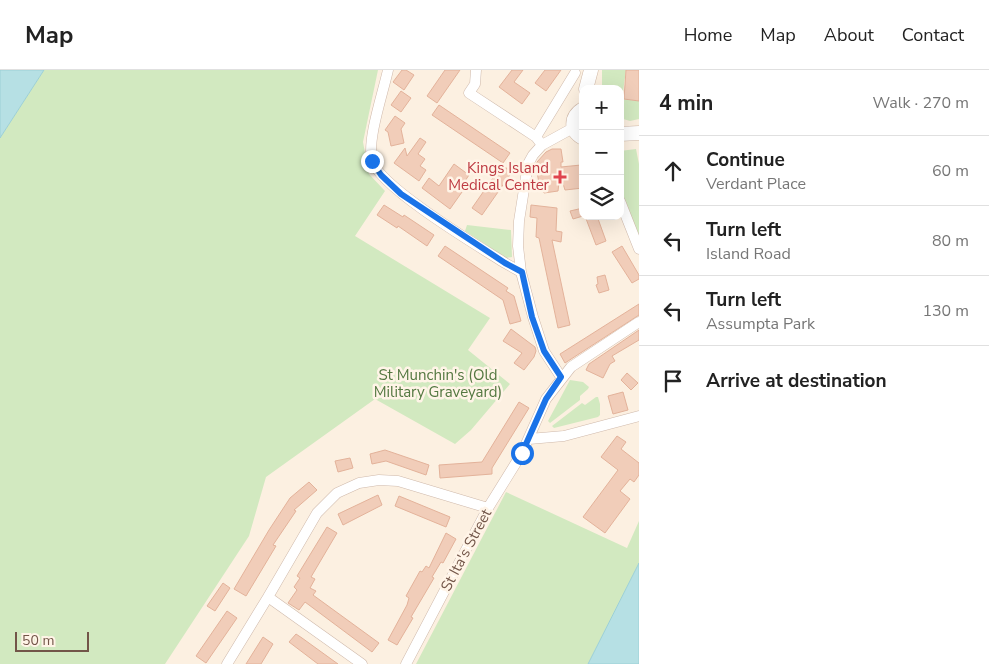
<!DOCTYPE html>
<html lang="en">
<head>
<meta charset="utf-8">
<style>
  body { margin:0; font-family:"Nunito Sans",sans-serif; background:#f6f6f6; color:#222 }
  .controls { position:absolute; right:15px; top:15px; display:grid; overflow:hidden; border-radius:10px; box-shadow:0 5px 20px #0002 }
  .controls button { width:45px; height:45px; display:grid; place-items:center; padding:0; border:0; border-bottom:1px solid #e0e0e0; background:#fff; color:#222; font:25px sans-serif }
  .scale { position:absolute; left:15px; bottom:12px; width:74px; box-sizing:border-box; padding-left:5px; border:2px solid #725548; border-top:0; font-size:14px; line-height:18px; white-space:nowrap; color:#725548; -webkit-text-stroke:4px #fff4e7; paint-order:stroke }
  .stop { position:absolute; width:15px; height:15px; margin:-11px; border:4px solid #1a73e8; border-radius:50%; background:#fff }
  .stop.end { background:#1a73e8; border-color:#fff; box-shadow:0 1px 5px #0008 }
  .list { margin:0; padding:0; list-style:none }
  h2 { display:flex; justify-content:space-between; align-items:center; height:65px; margin:0; padding:0 20px; font-size:21px }
  h2 small { font-size:16px; font-weight:400; color:#767676 }
  .list li { display:grid; grid-template-columns:32px 1fr auto; gap:15px; align-items:center; box-sizing:border-box; height:70px; padding:0 20px; border-top:1px solid #e0e0e0 }
  .list b { display:block; font-size:19px; white-space:nowrap }
  .list p { margin:0; font-size:16px; white-space:nowrap; color:#767676 }
  .list em { font-size:16px; font-style:normal; color:#767676 }
  .icon { flex:none; width:28px; height:28px; fill:none; stroke:currentColor; stroke-width:2; stroke-linecap:round; stroke-linejoin:round }
  .map { position:relative; flex:none; width:639px; height:594px; overflow:hidden }
  header { display:flex; align-items:center; gap:30px; box-sizing:border-box; height:70px; padding:0 25px; background:#fff; border-bottom:1px solid #e0e0e0 }
  header strong { font-size:24px }
  nav { display:flex; gap:28px; margin-inline-start:auto; font-size:18px }
  main { display:flex }
  aside { flex:1; background:#fff }
  .map>svg:first-child { display:block }
</style>
</head>
<body>
<header>
<strong>Map</strong>
<nav><a>Home</a><a>Map</a><a>About</a><a>Contact</a></nav>
</header>
<main>
<div class="map">
<svg width="639" height="594" viewBox="0 0 639 594">
  <rect width="100%" height="100%" fill="#fcf0e1"/>
  <path fill="#d2e9c0" d="M44,0H378L363,72L369,104L385,121L355,166L490,248L468,280L510,314L471,360L455,374L375,329L266,407L249,466L165,594H0V68Z
    M602,0H626L622,29L639,31V49L630,51L620,48V19H602Z
    M636,79L639,94V168L620,118V81Z
    M467,155L511,160L512,187L506,188L465,161Z
    M570,310L583,312L589,317L588,319L580,326V330L550,353L548,351Z
    M596,327H598L600,334V345L598,347L554,358L552,356L582,333L585,335Z
    M506,422L627,478L639,451V493L588,594H416Z"/>
  <path fill="#b6e0e4" stroke="#9cd0d6" d="M0,0H44L0,68Z
    M639,493V594H588Z"/>
  <path fill="#f1cdb9" stroke="#e3b29a" d="M402,0H406L414,5L404,20L393,12Z
    M445,0H460L437,33L427,26Z
    M512,0H523L514,12L530,23L522,34L499,17Z
    M545,0H561L546,21L535,13Z
    M626,0H639V31L624,29Z
    M401,21L411,28L401,42L391,35Z
    M439,35L510,83L503,93L432,45Z
    M395,46L405,53L401,59L404,73L391,76L388,62L385,60Z
    M420,68L426,72L418,84L425,89L420,96L426,100L419,111L394,93L405,78L407,86Z
    M552,79H561L563,92H561V97L581,95L583,118L565,120L560,104L558,121L544,123L542,113H539L537,102H534L537,92L546,82Z
    M454,94L469,105L459,120L462,122L450,139L422,118L429,108L439,116Z
    M502,95L512,102L482,145L472,138Z
    M384,135L403,147L404,145L434,165L427,176L398,156L397,158L377,145Z
    M531,135L557,138L556,161L562,162L561,172L552,170L570,255L558,258L539,168L536,167L537,148L530,147Z
    M583,138V146L573,149L570,141Z
    M585,146H597L606,171L596,175Z
    M445,176L508,218L506,221L514,226L521,251L510,254L503,230L438,186Z
    M622,176L639,205V209L632,213L612,182Z
    M605,205L609,220L599,223L596,215L598,214L597,207Z
    M639,234V245L565,293L560,284Z
    M511,259L535,277L536,281L534,287L524,300L514,293L522,283L503,271Z
    M639,260V270L612,286L615,291L610,294L603,308L586,300L589,294Z
    M627,303L638,313L631,320L621,310Z
    M623,322L628,340L613,344L608,326Z
    M519,332L529,338L492,398V404L440,408L439,395L482,392Z
    M617,366L626,372L621,379L639,393V405L634,412L630,409L620,421L630,429L605,463L583,447L618,400L601,387Z
    M385,380L429,395L426,405L386,391L372,394L370,384Z
    M350,388L353,398L338,402L335,391Z
    M309,412L317,420L294,440L296,441L273,475L276,476L246,526L234,519L269,460L290,428Z
    M378,425L382,435L343,455L338,444Z
    M399,426L450,447L446,457L395,436Z
    M327,457L337,463L311,507L315,509L310,518L316,521L313,525L379,573L372,582L305,532L299,540L288,533L297,520L294,517L300,508L297,506Z
    M446,463L456,469L443,493L441,492L432,507L434,508L411,547L413,548L397,575L388,570L407,535L409,528L406,526L420,501L422,502L426,496L429,498Z
    M223,513L230,518L215,541L207,536Z
    M227,541L237,548L206,593L196,586Z
    M296,564L302,568L338,594H318L289,572Z
    M263,567L273,574L261,594H246Z"/>
  <g fill="none" stroke-linecap="round" stroke-linejoin="round">
    <g stroke="#cfb9ab" stroke-width="11">
      <path id="minor" d="M388,0C383,23 367,69 372,90C379,117 478,176 505,193L521,202
        M476,0L475,14L469,23L536,67L542,75
        M536,67L575,3
        M620,131L639,179
        M561,307L544,281L533,247L521,202L518,176L519,151L528,94L533,85L542,75L573,58
        M529,369L564,366L639,346
        M268,527L317,443L337,423L359,413L379,410L398,411L488,438
        M227,594L268,527L362,594
        M406,594L488,438L522,383L546,329L571,297L639,252"/>
    </g>
    <g stroke="#d1b9a8" stroke-width="15">
      <path id="secondary" d="M586,19L591,0
        M583,39C570,47 570,61 583,68
        M620,64L639,63"/>
    </g>
    <use href="#minor" stroke="#fff" stroke-width="10"/>
    <use href="#secondary" stroke="#fff" stroke-width="14"/>
  </g>
  <g fill="none" stroke-linecap="round" stroke-linejoin="round">
    <path stroke="#1a73e8" stroke-width="6" d="M372,91L381,105L401,124L505,193L522,202L532,247L544,281L561,307L546,329L522,383"/>
  </g>
  <path fill="#e0444e" stroke="#fff4e7" stroke-width="2" d="M557.5 99.5h5v5h5v5h-5v5h-5v-5h-5v-5h5z"/>
  <g text-anchor="middle" stroke-width="5" stroke-linejoin="round" paint-order="stroke">
    <g font-size="15" fill="#be3a42" stroke="#fff4e7" text-anchor="end">
      <text x="549" y="103">Kings Island<tspan x="549" dy="17">Medical Center</tspan></text>
    </g>
    <g font-size="15" fill="#547841" stroke="#fff4e7">
      <text x="438" y="310">St Munchin's (Old<tspan x="438" dy="17">Military Graveyard)</tspan></text>
    </g>
    <g font-size="15" fill="#725548" stroke="#fff4e7">
      <text transform="translate(466 480) rotate(-62)" y="5">St Ita's Street</text>
    </g>
  </g>
</svg>
<div class="controls">
<button>+</button>
<button>−</button>
<button><svg class="icon" aria-label="layers" viewBox="0 0 24 24"><path d="M12 4l9 5-9 5-9-5zM3 14l9 5 9-5"/></svg></button>
</div>
<div class="scale">50 m</div>
<div class="stop" style="left:522px;top:383px"></div>
<div class="stop end" style="left:372px;top:91px"></div>
</div>
<aside>
<h2>4 min<small>Walk · 270 m</small></h2>
<ul class="list">
<li><svg class="icon" aria-label="ahead" viewBox="0 0 24 24"><path d="M12 20V5M6 11l6-6 6 6"/></svg><div><b>Continue</b><p>Verdant Place</p></div><em>60 m</em></li>
<li><svg class="icon" aria-label="left" viewBox="0 0 24 24"><path d="M17 20v-9H6M10 6l-5 5 5 5"/></svg><div><b>Turn left</b><p>Island Road</p></div><em>80 m</em></li>
<li><svg class="icon" aria-label="left" viewBox="0 0 24 24"><path d="M17 20v-9H6M10 6l-5 5 5 5"/></svg><div><b>Turn left</b><p>Assumpta Park</p></div><em>130 m</em></li>
<li><svg class="icon" aria-label="arrive" viewBox="0 0 24 24"><path d="M6 21V4h12l-3 4 3 4H6"/></svg><div><b>Arrive at destination</b></div></li>
</ul>
</aside>
</main>
</body>
</html>
